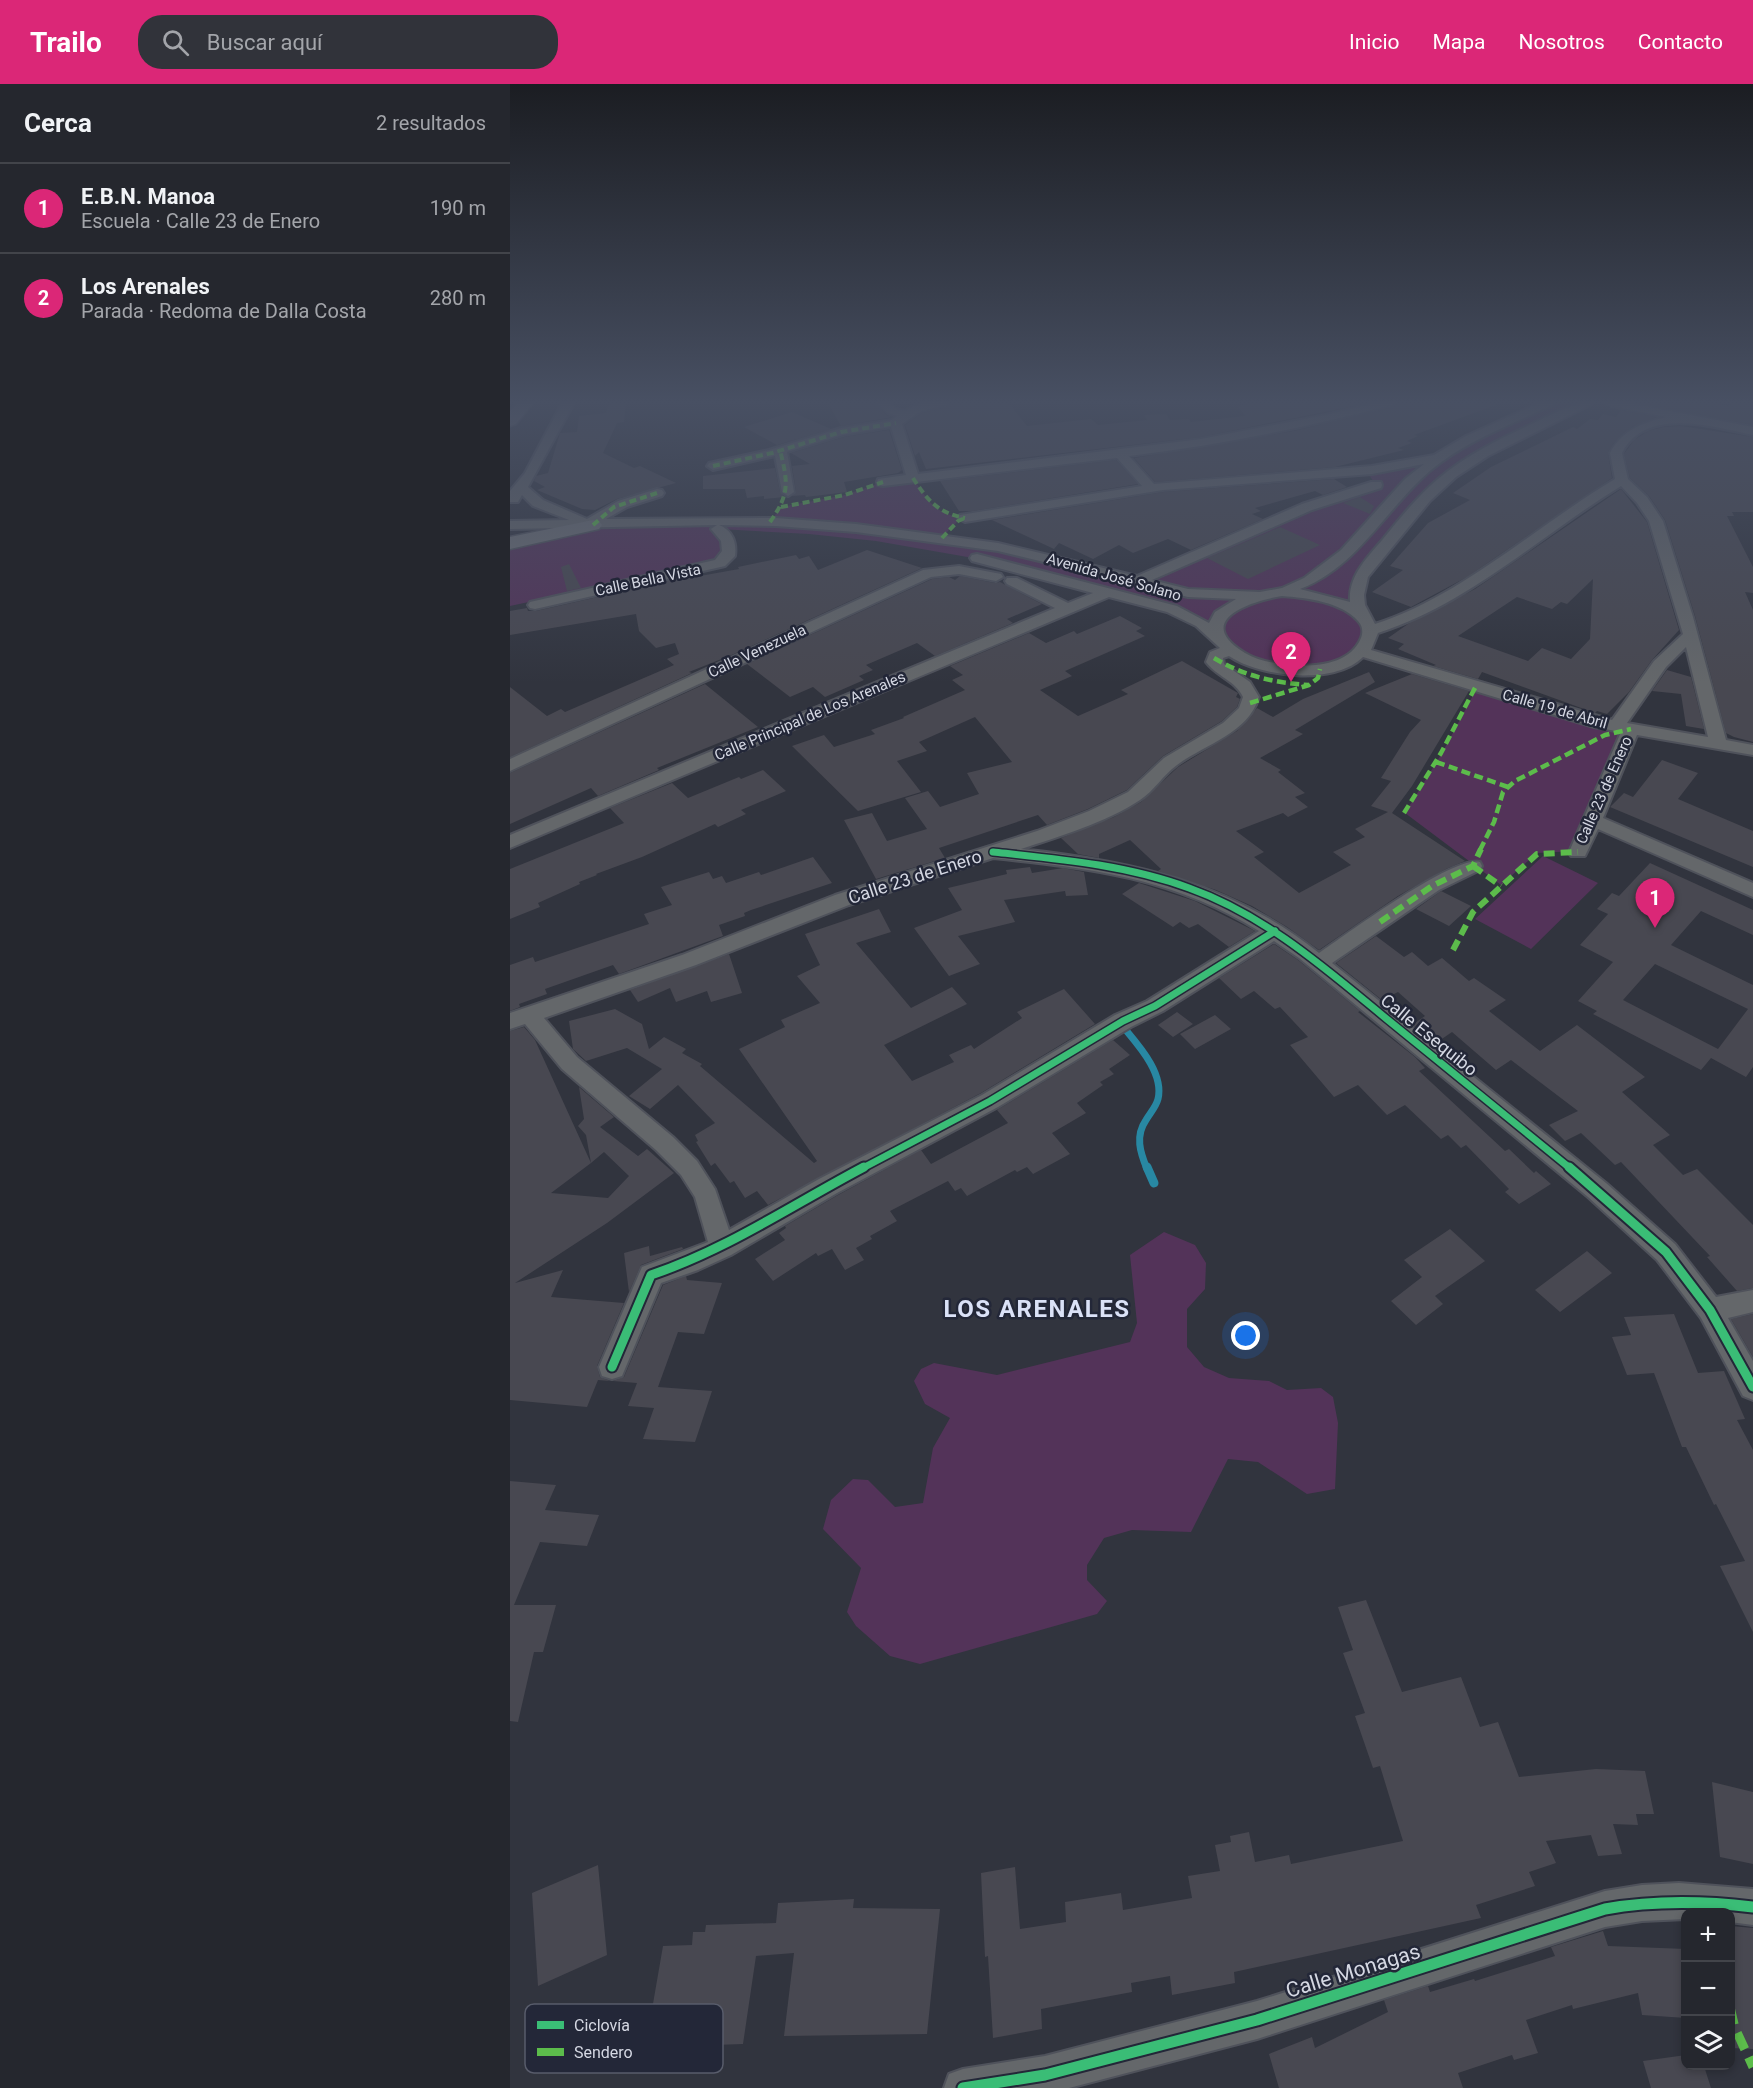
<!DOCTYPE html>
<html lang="es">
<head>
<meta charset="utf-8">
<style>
  body { margin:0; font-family:Roboto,sans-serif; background:#31333a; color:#f1f3f6 }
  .controls { position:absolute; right:18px; bottom:18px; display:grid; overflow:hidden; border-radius:12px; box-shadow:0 3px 9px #0003 }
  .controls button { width:54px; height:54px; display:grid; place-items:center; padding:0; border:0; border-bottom:2px solid #42444a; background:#25272e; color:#f1f3f6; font:30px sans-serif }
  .you { position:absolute; left:736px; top:1252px; width:21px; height:21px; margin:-15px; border:4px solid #fff; border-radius:50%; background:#1a73e8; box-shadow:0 0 0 9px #1a73e833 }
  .badge { display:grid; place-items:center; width:39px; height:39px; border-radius:50%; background:#db2777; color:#fff; font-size:20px; font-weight:700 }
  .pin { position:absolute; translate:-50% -50px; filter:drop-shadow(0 2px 3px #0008) }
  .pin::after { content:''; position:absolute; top:32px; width:21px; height:18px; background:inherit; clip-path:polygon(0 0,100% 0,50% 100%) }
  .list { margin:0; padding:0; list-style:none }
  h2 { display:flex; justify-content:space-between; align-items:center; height:78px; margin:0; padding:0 24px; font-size:26px }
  h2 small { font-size:20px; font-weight:400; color:#a3a5aa }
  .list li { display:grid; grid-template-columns:39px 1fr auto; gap:18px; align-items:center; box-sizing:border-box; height:90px; padding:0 24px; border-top:2px solid #42444a }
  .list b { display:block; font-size:22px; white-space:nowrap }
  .list p { margin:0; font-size:20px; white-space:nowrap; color:#a3a5aa }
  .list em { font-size:20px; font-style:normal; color:#a3a5aa }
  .icon { flex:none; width:33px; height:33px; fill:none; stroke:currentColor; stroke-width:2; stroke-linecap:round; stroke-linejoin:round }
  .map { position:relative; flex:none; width:1243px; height:2004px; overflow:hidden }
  header { display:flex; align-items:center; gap:36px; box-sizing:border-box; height:84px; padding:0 30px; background:#db2777; color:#fff }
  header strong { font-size:28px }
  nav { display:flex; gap:33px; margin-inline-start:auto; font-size:21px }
  .search { width:420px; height:54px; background:#31333a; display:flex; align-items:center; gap:15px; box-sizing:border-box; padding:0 21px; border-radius:24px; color:#a3a5aa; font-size:22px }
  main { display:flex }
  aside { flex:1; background:#25272e }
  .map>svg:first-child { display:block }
</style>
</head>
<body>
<header>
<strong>Trailo</strong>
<div class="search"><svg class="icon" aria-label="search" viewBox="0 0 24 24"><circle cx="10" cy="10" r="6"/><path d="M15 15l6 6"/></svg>Buscar aquí</div>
<nav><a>Inicio</a><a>Mapa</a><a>Nosotros</a><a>Contacto</a></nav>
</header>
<main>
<aside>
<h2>Cerca<small>2 resultados</small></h2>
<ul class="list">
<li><span class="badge">1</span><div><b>E.B.N. Manoa</b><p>Escuela · Calle 23 de Enero</p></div><em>190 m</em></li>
<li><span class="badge">2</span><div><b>Los Arenales</b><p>Parada · Redoma de Dalla Costa</p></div><em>280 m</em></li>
</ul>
</aside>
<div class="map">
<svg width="1243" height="2004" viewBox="0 0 1243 2004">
  <rect width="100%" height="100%" fill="#31343e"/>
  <path fill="#533359" d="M1038,319H1076L988,362L941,391L848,499L859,554L823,583L752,582L684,534L486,478L366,457L299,450L209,445L215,476L0,522V459L83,441L260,438L271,423L335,411L373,398L403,394C419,418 424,430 455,434L448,437L432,453L628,497L763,439L865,400L856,386L919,375Z
    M967,604L1121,645L1067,767L1027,769L991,801L895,729L932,669Z
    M1033,772L1088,799L1021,865L965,835Z
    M654,1148L685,1161L696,1179L695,1205L677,1225V1263L694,1283L719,1294L759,1297L777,1306L811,1304L823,1313L828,1339L825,1405L797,1410L748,1378L718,1375L681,1448L622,1446L594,1454L577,1481V1496L597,1517L587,1530L410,1580L380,1572L346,1542L337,1528L351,1484L313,1445L321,1416L343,1395L358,1396L385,1423L413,1419L423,1364L440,1334L415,1320L404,1297L411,1285L424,1279L487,1291L620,1258L627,1239L620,1171Z"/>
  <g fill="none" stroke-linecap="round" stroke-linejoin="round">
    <path stroke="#2888a3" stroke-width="7" d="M615,945C630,963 654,990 648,1015C646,1023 640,1029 636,1036C625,1052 630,1068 637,1085"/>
    <path stroke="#2888a3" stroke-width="9" d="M637,1083L644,1099"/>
  </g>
  <path fill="#484851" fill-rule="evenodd" d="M99,319H116L114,338L107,339L93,369L124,384L130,382L166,399L107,415L85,426L72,425L27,406L35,403L24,397L26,392L38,389L50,349L67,348L69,332L96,329Z
    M318,319H365L376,331L382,333L331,342Z
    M440,319H499L517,342L581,335L588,341L637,336L634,331L656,330L660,336L679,335L681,338L735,332L728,322L735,321L733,319H858L691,353L416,385L409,368L405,372L395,341L412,329L437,323Z
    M886,319H985L986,321L904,351L908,352L897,357L902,359L888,364L894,366L825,383L645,398L624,374L784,347L883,323Z
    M1128,319H1203L1218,322L1220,319H1243V341Z
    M1111,326L1146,333L1122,343L1103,360L1098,369L1102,394L957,493L901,523L862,508L893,486L880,482L918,439L960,416L943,409L981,383L1063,343L1067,345L1080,335L1088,336L1093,330L1106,333Z
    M282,328L321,345L267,361L234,343Z
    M1171,342L1243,353V428H1222L1224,432H1217L1243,483V509L1235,508L1243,526V658L1224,653L1216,649L1185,532L1155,436L1139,412L1120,394L1114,370L1124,356L1138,347L1154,343Z
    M379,346L392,386L388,389L334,398L337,408L296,413L295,411L282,412L286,408L282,382L300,380L281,369L334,353Z
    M606,376L628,400L463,427H449L430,397Z
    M265,384L270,408L275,413L254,415V412L237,414L235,405H193V392Z
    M824,395L837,403L813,411L805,407L745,424L751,427L742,430L753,435L681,466L658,455L623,469L609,461L583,475L549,459L544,465L482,436L653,408Z
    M1111,405L1137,438L1169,546L1142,576L1119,608L1097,630L1087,627L1085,629L972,588L968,595L923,582L926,581L888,565L894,560L878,554L898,540L965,505ZM1083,495L1080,555L1061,575L1032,564L1018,577L948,552L1007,513L1042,525L1051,518L1057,520Z
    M850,413L864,422L860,430L833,419Z
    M770,443L810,461L738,495L697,474Z
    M357,466L412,484L224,570L179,588L182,589L0,673V603L37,632L51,625L55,628L164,581L157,575L169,570L165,559L146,564L129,547L126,530L0,551V527L17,524L18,527H26L189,490L190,492L229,485L228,483L286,471L289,475L299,472L308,486Z
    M59,480L71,504L57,507L51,483Z
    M450,492L485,499L490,498L532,520L497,535L503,539L425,572L407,559L356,581L363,586L349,592L354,596L315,613L303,603L280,613L237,580L422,495L439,493L445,496Z
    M610,532L632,544L626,547L635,552L555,587L562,592L530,606L568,632L618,610L611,606L672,577L728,609L726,613L730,615L727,623L712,637L653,672L617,706L578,725L537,741L528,731L429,764L435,774L366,795L334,736L362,729L377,757L417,745L395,714L418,707L430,723L469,710L457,689L502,678L465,633L409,658L417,667L387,677L411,708L348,727L282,662L314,651L324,663L365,650L361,646L394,634L393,633L455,606L442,596L453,591L440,582L519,549L536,559L564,547L567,550Z
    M1157,586L1181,593L1194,645L1176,642L1171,610L1142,607Z
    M859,588L865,598L785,646L793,650L750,674L771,686L768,688L795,709L785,713L798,723L778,733L773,729L726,747L754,768L744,773L789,809L841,781L823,768L855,753L845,745L878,728L861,722L881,697L871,694L900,648L911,636L855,609L902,590L959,607L902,702L882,729L955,777L936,785L888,812L809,866L777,843L742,822L706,806L648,787L651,785L620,756L589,770V774L568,770L551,754L604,733L631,718L668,683L727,647L747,624L763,633L793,615Z
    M195,600L248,643L147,684L149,686L88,712L81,704L0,740V689Z
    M1152,676L1188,689L1168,715L1243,747V783L1100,723L1114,709L1123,713Z
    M253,686L276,707L231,726L236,730L208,743L205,740L132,773L86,790L87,791L69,798L70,800L28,819L30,823L0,835V785L114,739L100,724L162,699L178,714L229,693L231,695Z
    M303,773L322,799L241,826L234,829L235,832L209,841L213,852L109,890L103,881L35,905L37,910L9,920L10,923L0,927V881L23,873L25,878L139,840L134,830L162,821L151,803L199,788L203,795L212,792L216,799L249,788L251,791Z
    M1140,779L1243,826V851L1191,827L1161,861L1243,901V983L1236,993L1201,974L1191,986L1083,930L1087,927L1068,917L1103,878L1070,861L1098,830L1087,825L1102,809L1109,812ZM1145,880L1238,925L1208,965L1113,916Z
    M520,783L522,789L553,784L574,788L578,811L556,812L555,807L494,816L505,838L448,852L470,880L439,892L404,844L452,826L438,804L497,790L496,786Z
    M629,799L685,817L745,847L719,863L688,840L679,844L670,838L663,843L612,810Z
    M931,807L961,822L939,842L906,825Z
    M369,825L381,848L346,859L401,924L442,903L457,920L374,961L402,997L444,978L439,971L461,961L464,965L512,934L507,928L554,905L585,940L471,1009L258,1121L247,1107L235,1114L224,1097L220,1099L205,1079L201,1082L186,1058L188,1057L185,1051L205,1039L168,1001L140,1025L119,1012L152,985L117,964L76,977L63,965L59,937L105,925L132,940L139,965L154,953L176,965L172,969L192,980L190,982L304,1079L307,1077L229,965L275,943L271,936L310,919L287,892L310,881L295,850Z
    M866,852L894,873L902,868L918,882L932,874L959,897L964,894L996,916L979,927L1030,967L1067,941L1135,993L1112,1008L1160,1051L1143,1061L1173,1091L1187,1085L1243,1141V1204L1227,1207L1197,1173L1200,1172L1111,1078L1105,1081L1071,1049L1055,1057L1039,1041L1068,1027L1001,976L986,986L942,948L926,959L902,941L915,932L888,908L872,916L826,879Z
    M764,860L788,876L850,927L848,928L905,973L915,984L909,987L995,1067L999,1065L1024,1089L1026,1087L1041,1100L1009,1120L995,1108L999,1105L956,1061L951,1064L938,1051L931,1055L895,1021L877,1031L848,1001L824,1013L780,961L798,953L770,923L765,925L744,907L731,915L709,894Z
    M219,870L232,909L201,918L197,907L166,918L160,904L128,918L120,906Z
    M667,928L683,940L663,953L648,941Z
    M705,931L721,945L685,965L670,950Z
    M14,943L25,956L81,1079L41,1109L98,1114L119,1092L94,1068L81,1079L76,1051L68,1042L74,1035L69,1003L104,1033L90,1043L128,1072L137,1065L164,1089L97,1139L5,1199L53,1186L41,1213L114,1219L87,1282L90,1293L100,1297L88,1296L77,1323L0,1316V947Z
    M603,956L620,971L599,985L604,990L590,998L593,1001L567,1019L576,1029L542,1049L560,1070L523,1090L517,1083L507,1088L505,1086L457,1112L451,1104L445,1107L438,1097L380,1127L387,1137L360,1152L362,1155L346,1164L354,1176L335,1186L322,1165L308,1172L306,1169L263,1197L245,1175L275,1156L269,1149L276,1144L275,1142L328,1111L411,1066L421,1080L498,1039L487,1026Z
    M940,1145L975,1177L925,1212L933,1220L906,1241L881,1217L912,1193L894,1176Z
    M139,1162L140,1172L172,1163L173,1165L131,1181L119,1208L114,1169Z
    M1077,1167L1102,1189L1050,1228L1025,1206Z
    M176,1192L177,1196L212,1199L194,1250L168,1248L148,1303L202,1307L185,1358L133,1355L144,1324L118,1322L127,1299L103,1297L114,1293L153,1201Z
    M1164,1230L1188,1289L1214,1287L1235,1335L1227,1336L1243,1366V1548L1210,1482L1235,1477L1206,1420L1204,1421L1176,1363H1172L1144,1289L1117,1291L1102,1253L1121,1251L1114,1233Z
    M1243,1230V1273L1221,1235Z
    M0,1397L46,1401L35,1426L89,1431L77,1462L30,1458L4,1521H46L33,1568H24L8,1638L0,1637Z
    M856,1516L892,1608L951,1593L970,1643L988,1638L1009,1693L1086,1685L1135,1687L1144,1730H1126L1128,1741L1103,1740L1112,1770L1088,1772L1081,1751L1036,1757L1046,1779L1019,1788L1025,1802L966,1821L971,1834L724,1888L725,1899L662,1911L660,1892L621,1899L622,1908L531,1925L532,1945L483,1954L478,1872L475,1873L471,1789L505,1783L510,1845L556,1838L555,1818L611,1809L613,1826L682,1814L678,1792L710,1787L705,1761L721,1758L720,1752L739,1748L745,1778L779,1771L781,1780L893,1757L870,1682L863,1684L845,1632L855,1629L833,1569L843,1566L828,1523Z
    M1202,1698L1243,1708V1780L1210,1773Z
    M88,1781L97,1871L28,1902L22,1809Z
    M344,1815L343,1824L430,1825L417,1950L274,1952L284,1869L246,1872L233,1960L175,1962L180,1935L140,1937L153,1862L182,1861L183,1848H195L196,1841L266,1839L268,1819Z
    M1221,1842L1243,1844V1965L1221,1964Z
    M1093,1847L1098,1862L1176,1865V1934L1132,1931L1128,1909L1063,1925L1062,1921L1016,1936L1028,1969L1004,1976L1002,1971L948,1989L953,2004H769L759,1970L802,1953L805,1964L878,1928L874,1916L918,1902L920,1908L964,1895L965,1897L1045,1872L1041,1863Z
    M1176,1971V1982H1194L1201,2004H1141L1133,1977Z"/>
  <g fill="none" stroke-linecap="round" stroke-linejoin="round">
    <g stroke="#4f525b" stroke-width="4">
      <path id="minor" d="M52,319H64L18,403L33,416L77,435L108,417L147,405L152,406L154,409L152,412L117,423L96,435L266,434L346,440L488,459L627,492L792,420L861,398H871L872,401L871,404L802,426L642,496L678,505L750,508L772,504L794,494L831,466L895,395L914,380L862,390L653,406L455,438L448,434L450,431L632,402L607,374L373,402L368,401L367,398L368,395L396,391L381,343L333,351L277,368L284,408L278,412L272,408L265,372L203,386L197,382L199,379L259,366L331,344L382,336L387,332L378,329L367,319H379L386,325L395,327C408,318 422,318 438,319L436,321L411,327L392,340L408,390L691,355L816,331L866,319H884L882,321C795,344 708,361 619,372L644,400L862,382L924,371L956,352L1029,319H1044L1042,321C1001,341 956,357 921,386C876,424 848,483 790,505L840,518C838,492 857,474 873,455C890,434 907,413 928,395C957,370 992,354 1026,338C1045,329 1061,319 1082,319L1080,321L978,372L946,393L920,417L858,493L854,511L855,521L865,540C949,514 1029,440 1105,395L1100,369C1112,346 1132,339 1156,333L1102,322L1096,319H1118L1243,343V351C1203,343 1136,322 1112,369L1118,395L1137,413L1153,437L1183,533L1216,656L1243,661V671L1127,651L1093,734L1243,799V813L1088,745L1075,772H1061L1059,768L1111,648L1084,643L853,573C824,602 750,593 719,572L713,574L714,580L740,598L749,613C738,650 695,660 667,681C653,691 644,707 630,716C597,738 548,753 511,765C620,777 721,798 809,869C836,851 943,771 970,778L972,782L970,786L929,806L822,879L1096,1099L1165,1160L1206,1213L1243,1206V1228L1218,1234L1243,1277V1316L1233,1312L1191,1234L1147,1176L1078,1113L789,874L764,857L653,927L621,943L488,1023L327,1109L221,1171L188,1186L151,1199L112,1292L102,1295L92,1292L89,1283L132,1183L198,1158L185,1113L171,1091L146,1066L52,985L15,940L0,945V929L172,871L325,811L527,747L579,727L618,708L654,674L713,639L729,624L733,613C726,597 706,592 696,578L700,568L710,564L686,542L657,528L599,513L0,764V751L545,524L497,500L495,497L497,494H507L558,519L583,509L462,477L460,474L462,471L467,470L667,522L699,539L705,528L726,515L678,513L488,467L346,448L266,442L209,441C222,446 227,458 225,472L215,482L25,525L20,524L18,521L20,518L205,476L212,467L211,457L201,445L207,441L0,445V437L59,436L23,422L12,411L8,418H0V407L15,389ZM1111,402L1127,419L1139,437L1173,550L1144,577L1102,636L861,566L868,549C959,520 1031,451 1111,402ZM772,512C798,514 831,518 848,537C853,542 853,549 851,554C840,581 804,583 779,581C764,579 748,577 735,569C682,537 740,517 772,512ZM1176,563L1198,653L1117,639L1156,583ZM483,774C581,784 664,794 749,847L637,917L605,931L472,1011L309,1095L219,1146L205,1105L187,1077L163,1053L67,973L34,934L186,881L339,821Z
        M449,482L491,490L493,493L486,497L449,490L421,493L0,687V675L413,486Z
        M1169,1799L1243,1805V1841L1220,1838V1828H1176V1835L1132,1837L1095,1843L747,1955L559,2004H434L439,1990L453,1985L535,1972L747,1917L1095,1807L1132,1801Z"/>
    </g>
    <g stroke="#4f525b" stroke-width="3">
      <path id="major" d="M7,319H23L6,340L0,342V327Z
        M83,436L89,437L92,441L89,445L0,465V453Z"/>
    </g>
    <use href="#minor" fill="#64676a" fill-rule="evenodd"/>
    <use href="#major" fill="#6d7075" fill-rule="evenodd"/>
    <path stroke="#5cbc4b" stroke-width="4" stroke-dasharray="7 4" stroke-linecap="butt" d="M203,382L262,369L331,348L386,339
      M403,394C417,416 428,429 455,434
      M271,423L335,411L373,398
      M260,438C280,410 278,398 270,366
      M83,441L104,423L147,409
      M432,454L448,437L455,434"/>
    <path stroke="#5cbc4b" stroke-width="4.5" stroke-dasharray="9 4.5" stroke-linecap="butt" d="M704,574C734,592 765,599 799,601
      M740,619L799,601L808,594L810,585
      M926,678L998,703
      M894,729L931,669L966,602
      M970,766L984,738L993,708L1005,697L1095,651L1121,645"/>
    <path stroke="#5cbc4b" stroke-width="6" stroke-dasharray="11 6" stroke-linecap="butt" d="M963,782L991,802
      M870,838L922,802L963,782L971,765
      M943,866L963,828L1027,770L1068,768"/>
    <path stroke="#5cbc4b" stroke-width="9" stroke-dasharray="18 9" stroke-linecap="butt" d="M1220,1923L1225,1944L1243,1983"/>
    <g stroke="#232738" stroke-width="10">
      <path id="cycleway-far2" d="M483,768C549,775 617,781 679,804C755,831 816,885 878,936C939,985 1000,1035 1061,1085
        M351,1085L480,1017L613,937L645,922L765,847"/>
    </g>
    <g stroke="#232738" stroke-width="13">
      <path id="cycleway-far1" d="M1059,1083L1156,1168L1200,1226L1243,1303
        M102,1283L141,1191C218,1165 282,1121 354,1083"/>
    </g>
    <g stroke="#232738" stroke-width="15">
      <path id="cycleway" d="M453,2004L535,1991L747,1936L1095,1825C1145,1816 1193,1817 1243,1823"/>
    </g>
    <use href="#cycleway-far2" stroke="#3abd76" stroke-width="7"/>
    <use href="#cycleway-far1" stroke="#3abd76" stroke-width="9"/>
    <use href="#cycleway" stroke="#3abd76" stroke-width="11"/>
  </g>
  <linearGradient id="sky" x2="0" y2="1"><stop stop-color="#1b1d22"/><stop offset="0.53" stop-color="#485063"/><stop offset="1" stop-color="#485063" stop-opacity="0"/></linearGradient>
  <rect width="1243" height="599" fill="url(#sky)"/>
  <g text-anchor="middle" stroke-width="5" stroke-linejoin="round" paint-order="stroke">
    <g font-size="15" fill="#d5d8e3" stroke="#232738">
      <text transform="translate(604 493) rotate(16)" y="5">Avenida José Solano</text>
      <text transform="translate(138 496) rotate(-12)" y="5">Calle Bella Vista</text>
      <text transform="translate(247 567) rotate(-25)" y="5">Calle Venezuela</text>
      <text transform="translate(1045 625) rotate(16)" y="5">Calle 19 de Abril</text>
      <text transform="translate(300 632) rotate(-23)" y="5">Calle Principal de Los Arenales</text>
      <text transform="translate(1094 706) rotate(-66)" y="5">Calle 23 de Enero</text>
    </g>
    <g font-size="18" fill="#d5d8e3" stroke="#232738">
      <text transform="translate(405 793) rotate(-18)" y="6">Calle 23 de Enero</text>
      <text transform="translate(919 951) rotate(39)" y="6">Calle Esequibo</text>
    </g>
    <g font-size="21" fill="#d5d8e3" stroke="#232738">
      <text transform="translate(843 1887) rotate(-17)" y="7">Calle Monagas</text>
    </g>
    <g font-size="24" font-weight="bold" letter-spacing="1.5" fill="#dae1f7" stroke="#232738">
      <text x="527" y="1233">LOS ARENALES</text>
    </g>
  </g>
  <rect x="15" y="1920" width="198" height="69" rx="9" fill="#232738" stroke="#585c6b" stroke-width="1.5"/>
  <rect x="27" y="1937" width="27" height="8" fill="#3abd76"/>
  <rect x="27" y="1964" width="27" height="8" fill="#5cbc4b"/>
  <g font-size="16" fill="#d5d8e3">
    <text x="64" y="1947">Ciclovía</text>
    <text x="64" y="1974">Sendero</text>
  </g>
</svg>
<div class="controls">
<button>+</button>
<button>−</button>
<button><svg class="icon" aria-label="layers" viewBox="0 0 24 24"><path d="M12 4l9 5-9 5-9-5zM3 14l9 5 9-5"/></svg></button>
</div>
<div class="you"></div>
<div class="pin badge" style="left:1145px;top:844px">1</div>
<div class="pin badge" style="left:781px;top:598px">2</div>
</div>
</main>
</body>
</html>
